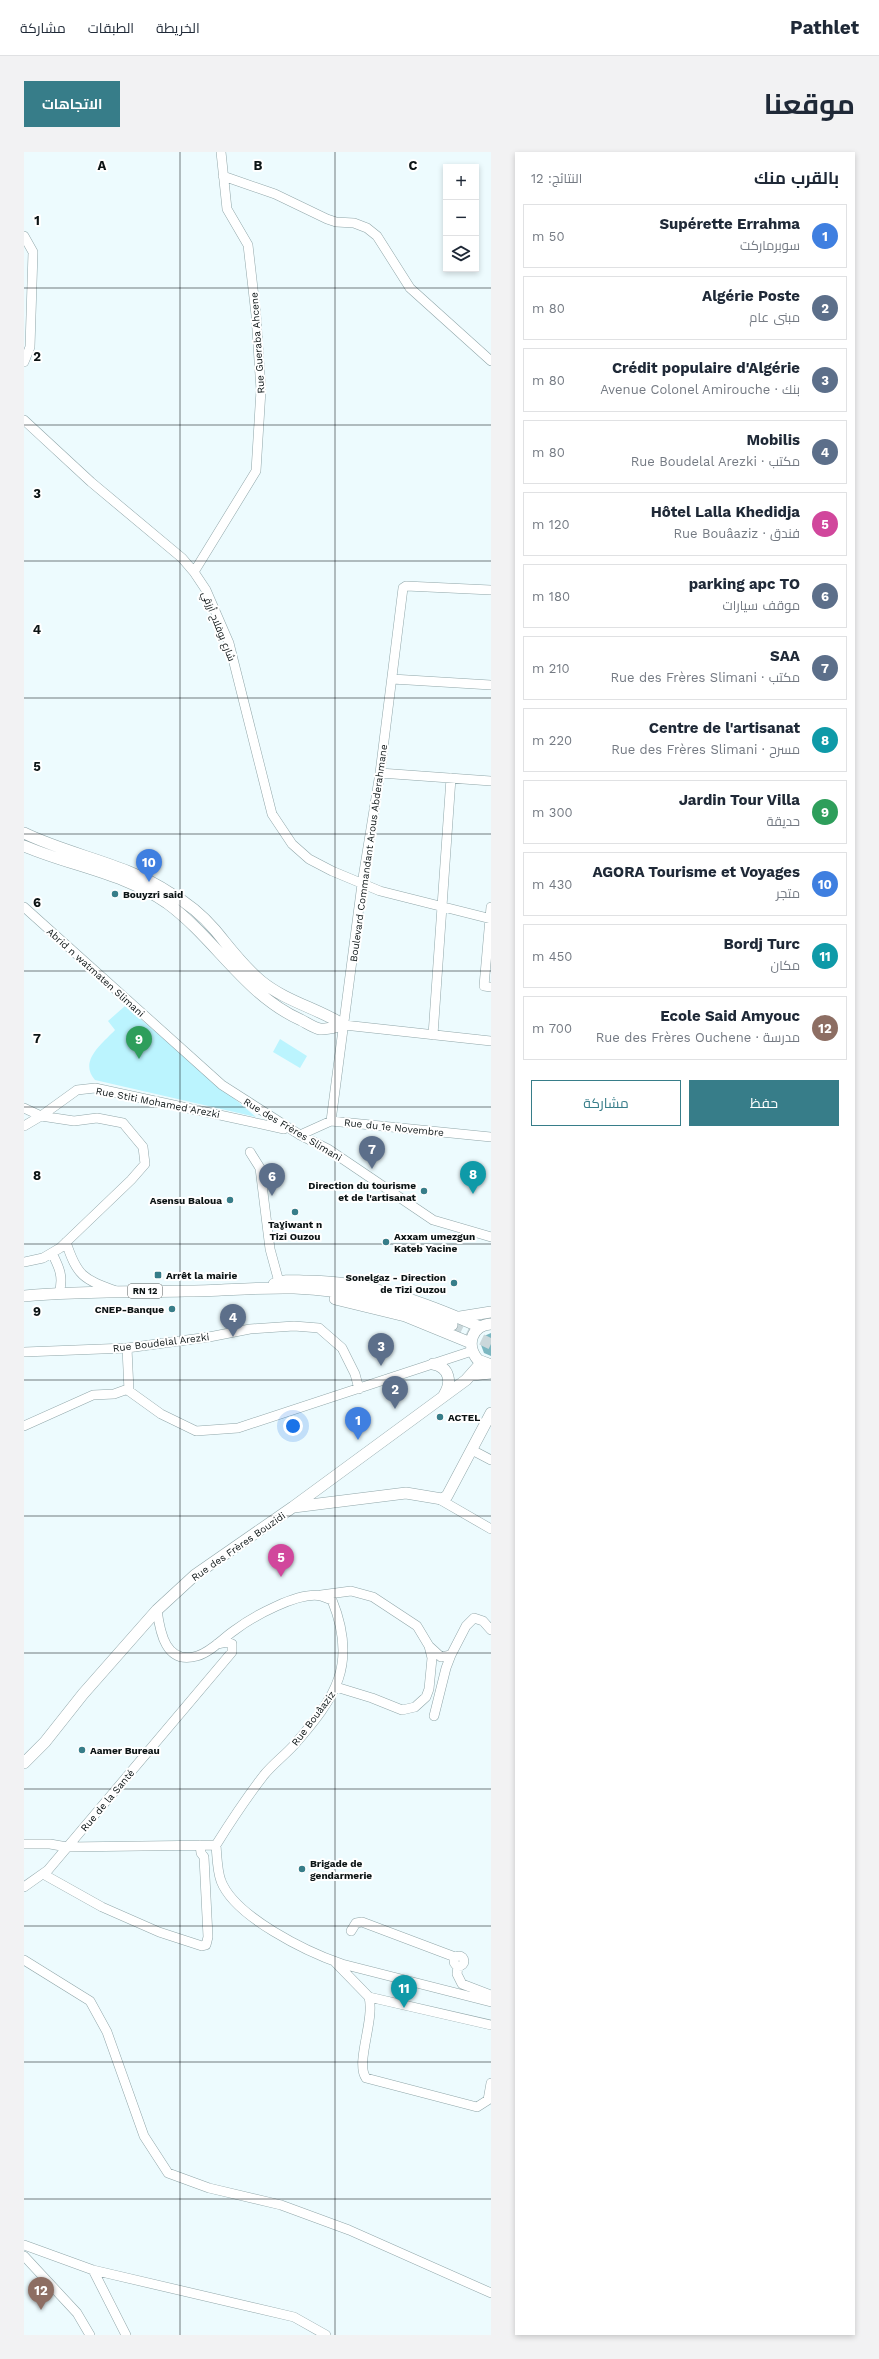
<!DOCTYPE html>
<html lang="ar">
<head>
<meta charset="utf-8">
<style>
  body { margin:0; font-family:"Work Sans",Cairo,sans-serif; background:#f2f2f3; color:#1f2937; direction:rtl }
  .controls { position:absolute; right:12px; top:12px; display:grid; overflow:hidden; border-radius:0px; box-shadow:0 2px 6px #0003 }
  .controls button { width:36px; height:36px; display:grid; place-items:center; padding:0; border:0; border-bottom:1px solid #e0e1e3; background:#fff; color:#1f2937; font:20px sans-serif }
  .you { position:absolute; left:269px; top:1274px; width:14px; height:14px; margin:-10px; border:3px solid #fff; border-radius:50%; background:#1a73e8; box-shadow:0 0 0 6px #1a73e833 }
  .badge { display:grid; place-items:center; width:26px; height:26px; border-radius:50%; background:#377d89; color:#fff; font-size:13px; font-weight:700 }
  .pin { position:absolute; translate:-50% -33px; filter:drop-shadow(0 1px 2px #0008) }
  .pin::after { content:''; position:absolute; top:21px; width:14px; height:12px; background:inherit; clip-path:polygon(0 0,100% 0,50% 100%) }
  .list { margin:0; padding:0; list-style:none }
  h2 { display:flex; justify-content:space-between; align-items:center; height:52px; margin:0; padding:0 16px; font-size:17px }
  h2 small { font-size:13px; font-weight:400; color:#747a83 }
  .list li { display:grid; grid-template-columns:26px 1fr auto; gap:12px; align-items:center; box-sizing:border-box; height:64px; margin:0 8px 8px; padding:0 8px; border:1px solid #e0e1e3; border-radius:0px }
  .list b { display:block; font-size:15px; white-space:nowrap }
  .list p { margin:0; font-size:13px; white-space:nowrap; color:#747a83 }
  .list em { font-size:13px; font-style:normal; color:#747a83 }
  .actions { display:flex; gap:8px; padding:12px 16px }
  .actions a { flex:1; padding:9px 0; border:1px solid #377d89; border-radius:0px; text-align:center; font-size:14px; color:#377d89 }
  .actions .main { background:#377d89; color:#fff }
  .icon { flex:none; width:22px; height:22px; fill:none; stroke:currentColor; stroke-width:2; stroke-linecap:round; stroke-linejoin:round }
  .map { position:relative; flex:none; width:467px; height:2183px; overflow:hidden; direction:ltr; border-radius:0px }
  header { display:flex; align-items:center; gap:24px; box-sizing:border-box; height:56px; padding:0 20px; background:#fff; border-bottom:1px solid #e0e1e3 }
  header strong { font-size:19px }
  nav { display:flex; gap:22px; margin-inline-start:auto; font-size:14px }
  .intro { display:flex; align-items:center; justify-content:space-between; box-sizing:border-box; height:96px; padding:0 24px }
  h1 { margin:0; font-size:28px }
  .button { padding:10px 18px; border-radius:0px; background:#377d89; color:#fff; font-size:14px; font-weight:700 }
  main { display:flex; gap:24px; padding:0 24px }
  aside { flex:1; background:#fff; border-radius:0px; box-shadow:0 2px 6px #0003 }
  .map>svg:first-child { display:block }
</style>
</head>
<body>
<header>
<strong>Pathlet</strong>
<nav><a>الخريطة</a><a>الطبقات</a><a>مشاركة</a></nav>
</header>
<div class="intro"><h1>موقعنا</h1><a class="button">الاتجاهات</a></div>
<main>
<aside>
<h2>بالقرب منك<small>النتائج: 12</small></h2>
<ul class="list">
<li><span class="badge" style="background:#3f7fe0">1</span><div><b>Supérette Errahma</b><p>سوبرماركت</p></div><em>50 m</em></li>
<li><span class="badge" style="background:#5c6f8a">2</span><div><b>Algérie Poste</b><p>مبنى عام</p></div><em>80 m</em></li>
<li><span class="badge" style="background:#5c6f8a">3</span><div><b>Crédit populaire d'Algérie</b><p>بنك · Avenue Colonel Amirouche</p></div><em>80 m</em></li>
<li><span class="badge" style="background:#5c6f8a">4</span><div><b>Mobilis</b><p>مكتب · Rue Boudelal Arezki</p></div><em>80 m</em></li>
<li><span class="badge" style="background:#d1479c">5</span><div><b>Hôtel Lalla Khedidja</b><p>فندق · Rue Bouâaziz</p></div><em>120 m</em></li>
<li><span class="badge" style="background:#5c6f8a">6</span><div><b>parking apc TO</b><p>موقف سيارات</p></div><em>180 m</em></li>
<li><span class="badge" style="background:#5c6f8a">7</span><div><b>SAA</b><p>مكتب · Rue des Frères Slimani</p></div><em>210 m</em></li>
<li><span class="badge" style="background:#0f9aa8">8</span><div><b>Centre de l'artisanat</b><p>مسرح · Rue des Frères Slimani</p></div><em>220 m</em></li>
<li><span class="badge" style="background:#2e9e5b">9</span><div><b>Jardin Tour Villa</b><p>حديقة</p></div><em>300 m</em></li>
<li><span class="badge" style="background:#3f7fe0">10</span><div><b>AGORA Tourisme et Voyages</b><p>متجر</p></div><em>430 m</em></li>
<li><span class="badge" style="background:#0f9aa8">11</span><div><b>Bordj Turc</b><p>مكان</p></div><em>450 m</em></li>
<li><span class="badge" style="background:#8d6e63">12</span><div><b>Ecole Said Amyouc</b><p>مدرسة · Rue des Frères Ouchene</p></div><em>700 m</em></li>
</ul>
<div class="actions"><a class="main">حفظ</a><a>مشاركة</a></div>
</aside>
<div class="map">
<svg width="467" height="2183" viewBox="0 0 467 2183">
  <rect width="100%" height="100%" fill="#edfbfe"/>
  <path fill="#bbf4fe" d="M101,854L232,965L71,928C54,909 79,891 91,878L84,869Z
    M256,887L283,904L276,916L249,900Z"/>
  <path fill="#7bb7c1" d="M467,1181V1204L460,1201L457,1193L460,1184Z"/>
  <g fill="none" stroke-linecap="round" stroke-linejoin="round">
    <path stroke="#cbd8db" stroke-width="11" stroke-dasharray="11 5.5" stroke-linecap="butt" d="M428,1173L467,1192"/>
    <g stroke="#90a6a9" stroke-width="10">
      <path id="minor" d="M199,24L251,42L303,67L312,70L330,71L343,76L353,84L386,136L467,209
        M0,84L9,100L6,195L0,210
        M0,268L67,330L158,406L170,420L182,438L205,491L248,662L268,692L285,707L308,719L356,739L467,767
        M170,420L232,319L237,238L232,163L224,93L203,57L197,0
        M368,527L467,533
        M356,621L467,629
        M0,755L198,933L276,983L304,997L409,1068L467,1085
        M467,755L460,834L467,835
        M320,873L467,889
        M409,883L427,626
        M0,956L17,964L53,938L71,936L260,977
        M307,969L338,732L356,621L379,436L382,434L467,438
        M0,974L17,964L50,969L73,966L99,971L119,995L121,1012L107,1028L36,1096L19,1106L0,1110
        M276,983L307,969L467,985
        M226,1000L236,1016L246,1097L255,1130
        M42,1090C53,1124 59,1127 92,1139
        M28,1101C35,1115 40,1125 35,1141
        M103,1196L105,1239
        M0,1200L103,1196L185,1185L226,1177L270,1174L295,1176L318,1196L331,1222L335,1237
        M0,1274L69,1243L90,1242L101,1238L105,1239L137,1262L172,1279L214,1276L448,1199
        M448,1298L467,1308
        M415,1347L467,1377
        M297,1443L327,1439L349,1445L393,1474L405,1494L408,1506L405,1537L402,1545L391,1555L378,1558L348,1546L312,1535
        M405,1494L417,1505L427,1503L442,1474L450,1466L459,1469L467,1478
        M410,1564L422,1516L427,1503
        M0,1692H26L43,1695L192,1693C207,1669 223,1645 240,1623C249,1612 261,1603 270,1593C312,1545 334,1512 308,1448C304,1447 300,1445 297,1444C275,1439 228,1465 211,1478C199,1486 187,1500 173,1504C142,1513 136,1481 133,1458
        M192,1693C193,1704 193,1718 197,1729C211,1765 283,1800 318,1812L467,1850
        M19,1722L78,1755L135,1780L178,1794L182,1793L184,1785L180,1705L177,1701L176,1693
        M0,1735L24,1718L208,1500V1492L203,1490L193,1492
        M327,1779L332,1771L338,1770L431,1805
        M430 1809a5 5 0 1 1 10 0a5 5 0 1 1-10 0Z
        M0,1808L66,1849L83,1880L120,1984L144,2021L185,2036L257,2053L325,2078L467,2141
        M311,1810L345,1845L467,1873
        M434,1814L433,1822L438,1832L467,1843
        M345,1845C351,1868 331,1911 342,1926L453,1955L464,1948L467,1931
        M0,2093L69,2118L270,2165L302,2183
        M0,2104L53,2161L66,2183
        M69,2118L102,2183"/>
    </g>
    <g stroke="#90a6a9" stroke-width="12">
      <path id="major" d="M0,681C47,704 101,711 146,741C162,750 179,764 191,778C206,796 219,814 237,829C263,850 293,856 320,873
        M0,694C47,714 100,721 143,751C192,787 221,843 277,868C283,871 290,876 296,877C303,878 314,874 320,873
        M250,1132C260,1127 271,1129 283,1129C343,1129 402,1151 456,1175
        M0,1144C54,1139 107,1140 161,1139C197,1139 233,1135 270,1136C325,1138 377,1151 428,1173
        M311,1147L381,1164L447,1191
        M436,1165L467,1160
        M467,1172C448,1173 441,1193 454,1208L467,1213
        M409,1212C426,1215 428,1231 420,1243
        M449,1223L467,1221
        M270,1355L382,1341L418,1347L423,1344L467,1261
        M0,1611L21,1590L59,1542L133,1458L171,1423L269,1355L442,1228L458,1210"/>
    </g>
    <use href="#minor" stroke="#fff" stroke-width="9"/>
    <use href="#major" stroke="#fff" stroke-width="11"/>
  </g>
  <path fill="none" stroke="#0c1415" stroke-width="1" stroke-opacity="0.55" d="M156,0V2183M311,0V2183M0,136H467M0,273H467M0,409H467M0,546H467M0,682H467M0,819H467M0,955H467M0,1092H467M0,1228H467M0,1364H467M0,1501H467M0,1637H467M0,1774H467M0,1910H467M0,2047H467"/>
  <g fill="#377d89" stroke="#fff" stroke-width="1.5">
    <circle cx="91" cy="742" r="4"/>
    <circle cx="400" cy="1039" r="4"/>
    <circle cx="206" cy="1048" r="4"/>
    <circle cx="271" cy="1060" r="4"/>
    <circle cx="362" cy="1090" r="4"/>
    <rect x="130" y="1119" width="8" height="8" rx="2"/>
    <circle cx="430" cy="1131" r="4"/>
    <circle cx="148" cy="1157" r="4"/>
    <circle cx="416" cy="1265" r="4"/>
    <circle cx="58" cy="1598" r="4"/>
    <circle cx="278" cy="1717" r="4"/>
  </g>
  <g text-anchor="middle" stroke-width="4" stroke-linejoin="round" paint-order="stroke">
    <rect fill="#fff" stroke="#555a5b" stroke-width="1" x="104" y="1132" width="34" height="14" rx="3"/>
    <g font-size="9" font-weight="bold" fill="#0c1415">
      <text x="121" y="1142">RN 12</text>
    </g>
    <g font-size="10" fill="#0c1415" stroke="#fff">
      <text transform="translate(233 191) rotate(-94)" y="4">Rue Gueraba Ahcene</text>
      <text transform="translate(195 474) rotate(68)" y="4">شارع بوفلاح أرزقي</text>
      <text transform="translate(344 701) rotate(-82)" y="4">Boulevard Commandant Arous Abderahmane</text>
      <text transform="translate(72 820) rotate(42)" y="4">Abrid n watmaten Slimani</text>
      <text transform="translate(134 950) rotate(11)" y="4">Rue Stiti Mohamed Arezki</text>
      <text transform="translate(370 975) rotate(6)" y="4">Rue du 1e Novembre</text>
      <text transform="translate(269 977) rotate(31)" y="4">Rue des Frères Slimani</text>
      <text transform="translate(137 1190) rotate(-7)" y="4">Rue Boudelal Arezki</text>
      <text transform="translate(214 1394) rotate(-35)" y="4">Rue des Frères Bouzidi</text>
      <text transform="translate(289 1566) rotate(-53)" y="4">Rue Bouâaziz</text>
      <text transform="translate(83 1648) rotate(-50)" y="4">Rue de la Santé</text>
    </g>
    <g font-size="10" font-weight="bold" fill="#0c1415" stroke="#fff" text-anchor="start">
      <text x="99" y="746">Bouyzri said</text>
      <text x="392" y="1037" text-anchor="end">Direction du tourisme<tspan x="392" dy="12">et de l'artisanat</tspan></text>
      <text x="198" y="1052" text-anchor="end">Asensu Baloua</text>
      <text x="271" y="1076" text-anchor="middle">Taɣiwant n<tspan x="271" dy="12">Tizi Ouzou</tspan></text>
      <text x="370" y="1088">Axxam umezgun<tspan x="370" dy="12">Kateb Yacine</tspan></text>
      <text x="142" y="1127">Arrêt la mairie</text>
      <text x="422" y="1129" text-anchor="end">Sonelgaz - Direction<tspan x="422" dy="12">de Tizi Ouzou</tspan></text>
      <text x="140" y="1161" text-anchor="end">CNEP-Banque</text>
      <text x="424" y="1269">ACTEL</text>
      <text x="66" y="1602">Aamer Bureau</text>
      <text x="286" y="1715">Brigade de<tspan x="286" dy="12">gendarmerie</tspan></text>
    </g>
  </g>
  <g font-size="13" text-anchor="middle" font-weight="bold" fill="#0c1415" stroke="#fff" stroke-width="4" stroke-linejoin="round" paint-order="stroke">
    <text x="78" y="18">A</text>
    <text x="234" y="18">B</text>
    <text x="389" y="18">C</text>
    <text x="13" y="73">1</text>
    <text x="13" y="209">2</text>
    <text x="13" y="346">3</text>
    <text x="13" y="482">4</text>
    <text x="13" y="619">5</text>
    <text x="13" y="755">6</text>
    <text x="13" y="891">7</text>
    <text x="13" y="1028">8</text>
    <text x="13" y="1164">9</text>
  </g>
</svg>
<div class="controls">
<button>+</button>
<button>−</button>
<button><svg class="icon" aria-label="layers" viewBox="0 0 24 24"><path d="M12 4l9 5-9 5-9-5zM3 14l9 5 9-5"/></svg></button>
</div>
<div class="you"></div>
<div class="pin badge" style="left:334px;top:1288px;background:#3f7fe0">1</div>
<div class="pin badge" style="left:371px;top:1257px;background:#5c6f8a">2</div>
<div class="pin badge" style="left:357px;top:1214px;background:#5c6f8a">3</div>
<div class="pin badge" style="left:209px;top:1185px;background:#5c6f8a">4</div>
<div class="pin badge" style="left:257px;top:1425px;background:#d1479c">5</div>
<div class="pin badge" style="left:248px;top:1044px;background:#5c6f8a">6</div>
<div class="pin badge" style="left:348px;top:1017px;background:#5c6f8a">7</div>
<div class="pin badge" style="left:449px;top:1042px;background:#0f9aa8">8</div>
<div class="pin badge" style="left:115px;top:907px;background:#2e9e5b">9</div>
<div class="pin badge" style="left:125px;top:730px;background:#3f7fe0">10</div>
<div class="pin badge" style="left:380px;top:1856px;background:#0f9aa8">11</div>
<div class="pin badge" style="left:17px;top:2158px;background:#8d6e63">12</div>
</div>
</main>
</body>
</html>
